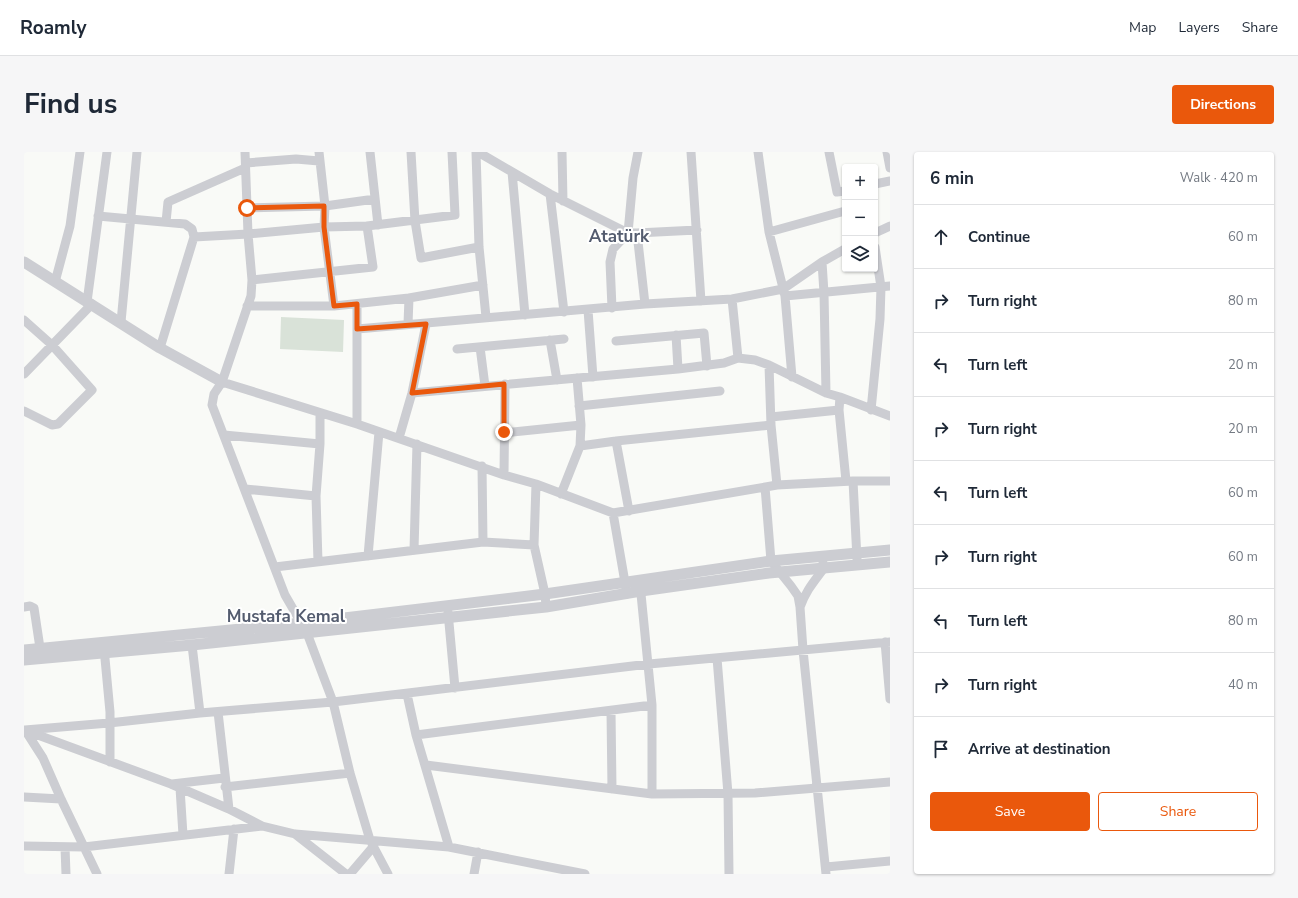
<!DOCTYPE html>
<html lang="en">
<head>
<meta charset="utf-8">
<style>
  body { margin:0; font-family:"Nunito Sans",sans-serif; background:#f6f6f7; color:#1f2937 }
  .controls { position:absolute; right:12px; top:12px; display:grid; overflow:hidden; border-radius:4px; box-shadow:0 1px 3px #0004 }
  .controls button { width:36px; height:36px; display:grid; place-items:center; padding:0; border:0; border-bottom:1px solid #e0e1e3; background:#fff; color:#1f2937; font:20px sans-serif }
  .stop { position:absolute; width:12px; height:12px; margin:-9px; border:3px solid #ea580c; border-radius:50%; background:#fff }
  .stop.end { background:#ea580c; border-color:#fff; box-shadow:0 1px 4px #0008 }
  .list { margin:0; padding:0; list-style:none }
  h2 { display:flex; justify-content:space-between; align-items:center; height:52px; margin:0; padding:0 16px; font-size:17px }
  h2 small { font-size:13px; font-weight:400; color:#747a83 }
  .list li { display:grid; grid-template-columns:26px 1fr auto; gap:12px; align-items:center; box-sizing:border-box; height:64px; padding:0 16px; border-top:1px solid #e0e1e3 }
  .list b { display:block; font-size:15px; white-space:nowrap }
  .list em { font-size:13px; font-style:normal; color:#747a83 }
  .actions { display:flex; gap:8px; padding:12px 16px }
  .actions a { flex:1; padding:9px 0; border:1px solid #ea580c; border-radius:4px; text-align:center; font-size:14px; color:#ea580c }
  .actions .main { background:#ea580c; color:#fff }
  .icon { flex:none; width:22px; height:22px; fill:none; stroke:currentColor; stroke-width:2; stroke-linecap:round; stroke-linejoin:round }
  .map { position:relative; flex:none; width:866px; height:722px; overflow:hidden; border-radius:4px }
  header { display:flex; align-items:center; gap:24px; box-sizing:border-box; height:56px; padding:0 20px; background:#fff; border-bottom:1px solid #e0e1e3 }
  header strong { font-size:19px }
  nav { display:flex; gap:22px; margin-inline-start:auto; font-size:14px }
  .intro { display:flex; align-items:center; justify-content:space-between; box-sizing:border-box; height:96px; padding:0 24px }
  h1 { margin:0; font-size:28px }
  .button { padding:10px 18px; border-radius:4px; background:#ea580c; color:#fff; font-size:14px; font-weight:700 }
  main { display:flex; gap:24px; padding:0 24px }
  aside { flex:1; background:#fff; border-radius:4px; box-shadow:0 1px 3px #0004 }
  .map>svg:first-child { display:block }
</style>
</head>
<body>
<header>
<strong>Roamly</strong>
<nav><a>Map</a><a>Layers</a><a>Share</a></nav>
</header>
<div class="intro"><h1>Find us</h1><a class="button">Directions</a></div>
<main>
<div class="map">
<svg width="866" height="722" viewBox="0 0 866 722">
  <rect width="100%" height="100%" fill="#f9faf7"/>
  <path fill="#d9e2d8" d="M257,165L320,168L319,200L256,197Z"/>
  <g fill="none" stroke-linecap="round" stroke-linejoin="round">
    <path stroke="#cccdd2" stroke-width="9" d="M221,0L224,82L228,128L227,144L198,230L190,242L188,253L261,443L283,481L309,550L326,621L346,688L364,722
      M295,0L301,54L300,75L310,154
      M346,0L354,73
      M387,0L391,69L397,106L455,95
      M452,0L455,95L462,165
      M454,0L526,42L604,81H613L673,78
      M538,0L539,49
      M667,0L677,149
      M734,0L745,80L761,144L768,225
      M805,0L813,40L821,39
      M863,0L866,16
      M222,11L272,7L295,9
      M488,20L501,163
      M851,32L866,29
      M526,42L540,160
      M223,56L301,54L351,47
      M74,64L161,72L168,77L170,85L136,196
      M142,70L144,50L221,16
      M745,80L821,59
      M613,81L621,152
      M851,81L866,74
      M170,85L224,82L300,75L343,74L431,63L428,0
      M798,110L800,141L802,241
      M228,128L349,115L343,74
      M31,130L46,74L56,0
      M761,144L866,134
      M385,146L459,133
      M708,147L714,206
      M63,150L83,0
      M223,154H310L385,146L384,172
      M588,156L586,110L589,97L604,81L609,26L614,0
      M564,158L569,225
      M0,168L28,193L68,238L34,272L28,273L0,259
      M97,170L113,0
      M333,177L621,152L708,147L759,137L798,110L821,97
      M652,183L654,217
      M526,188L533,228
      M592,189L680,181L683,214
      M456,195L461,234
      M433,197L540,187
      M745,213L747,273L753,333
      M0,222L68,152
      M198,230L333,272L480,323L512,332L589,361
      M388,241L654,217L700,211L714,206L731,208L745,213L802,241L816,245L815,258L822,329
      M816,245L866,264
      M555,254L696,239
      M847,258L856,167L857,135L851,95
      M747,265L815,258
      M333,272V152
      M480,281L557,273
      M200,283L296,292
      M375,286L388,241L402,172
      M592,289L605,359
      M556,294L592,289L747,273
      M458,314L459,390
      M480,323L481,232
      M829,329L833,407
      M512,332L510,393L521,442L522,455
      M741,335L747,409L767,434L774,444L776,455L779,498L802,722
      M221,337L292,344
      M537,342L556,294L557,273L553,226
      M390,398L393,292
      M344,404L355,280
      M294,410L292,344L296,292V261
      M251,415L459,390L510,393
      M616,432L628,553V642
      M603,442L589,361L753,333L829,329H866
      M0,455L6,454L10,456L16,496
      M776,455C783,437 789,431 800,416L799,411
      M424,460L431,536
      M861,490L866,547
      M168,493L176,561
      M80,496L86,560V610
      M693,506L704,642L705,722
      M383,542L392,583L425,695
      M587,559L588,637
      M194,560L205,657
      M3,579L147,632L205,657L238,674L271,682L425,695L561,722
      M392,583L628,553
      M402,613L628,642L731,641L866,630
      M148,632L200,626
      M201,635L326,621
      M156,636L159,683
      M0,645L37,647
      M271,682L322,722
      M0,694L60,695L238,674
      M41,695L42,722
      M802,715L866,709
      M73,722L37,647L19,606L1,578L85,571L176,561L309,550L625,512L866,490
      M205,722L210,677
      M326,722L349,695
      M450,722L454,700"/>
    <path stroke="#cccdd2" stroke-width="11" d="M0,110L136,196L198,230
      M0,498L278,471L521,442L747,409L866,398
      M0,508L168,493L522,455L617,439L745,421L866,410"/>
  </g>
  <g fill="none" stroke-linecap="round" stroke-linejoin="round">
    <path stroke="#ea580c" stroke-width="5" d="M223,56L300,54V75L310,154L333,152V177L402,172L388,241L480,232V280"/>
  </g>
  <g text-anchor="middle" stroke-width="4" stroke-linejoin="round" paint-order="stroke">
    <g font-size="17" font-weight="bold" fill="#545c6f" stroke="#fff">
      <text x="595" y="90">Atatürk</text>
      <text x="262" y="470">Mustafa Kemal</text>
    </g>
  </g>
</svg>
<div class="controls">
<button>+</button>
<button>−</button>
<button><svg class="icon" aria-label="layers" viewBox="0 0 24 24"><path d="M12 4l9 5-9 5-9-5zM3 14l9 5 9-5"/></svg></button>
</div>
<div class="stop" style="left:223px;top:56px"></div>
<div class="stop end" style="left:480px;top:280px"></div>
</div>
<aside>
<h2>6 min<small>Walk · 420 m</small></h2>
<ul class="list">
<li><svg class="icon" aria-label="ahead" viewBox="0 0 24 24"><path d="M12 20V5M6 11l6-6 6 6"/></svg><div><b>Continue</b></div><em>60 m</em></li>
<li><svg class="icon" aria-label="right" viewBox="0 0 24 24"><path d="M7 20v-9h11M14 6l5 5-5 5"/></svg><div><b>Turn right</b></div><em>80 m</em></li>
<li><svg class="icon" aria-label="left" viewBox="0 0 24 24"><path d="M17 20v-9H6M10 6l-5 5 5 5"/></svg><div><b>Turn left</b></div><em>20 m</em></li>
<li><svg class="icon" aria-label="right" viewBox="0 0 24 24"><path d="M7 20v-9h11M14 6l5 5-5 5"/></svg><div><b>Turn right</b></div><em>20 m</em></li>
<li><svg class="icon" aria-label="left" viewBox="0 0 24 24"><path d="M17 20v-9H6M10 6l-5 5 5 5"/></svg><div><b>Turn left</b></div><em>60 m</em></li>
<li><svg class="icon" aria-label="right" viewBox="0 0 24 24"><path d="M7 20v-9h11M14 6l5 5-5 5"/></svg><div><b>Turn right</b></div><em>60 m</em></li>
<li><svg class="icon" aria-label="left" viewBox="0 0 24 24"><path d="M17 20v-9H6M10 6l-5 5 5 5"/></svg><div><b>Turn left</b></div><em>80 m</em></li>
<li><svg class="icon" aria-label="right" viewBox="0 0 24 24"><path d="M7 20v-9h11M14 6l5 5-5 5"/></svg><div><b>Turn right</b></div><em>40 m</em></li>
<li><svg class="icon" aria-label="arrive" viewBox="0 0 24 24"><path d="M6 21V4h12l-3 4 3 4H6"/></svg><div><b>Arrive at destination</b></div></li>
</ul>
<div class="actions"><a class="main">Save</a><a>Share</a></div>
</aside>
</main>
</body>
</html>
